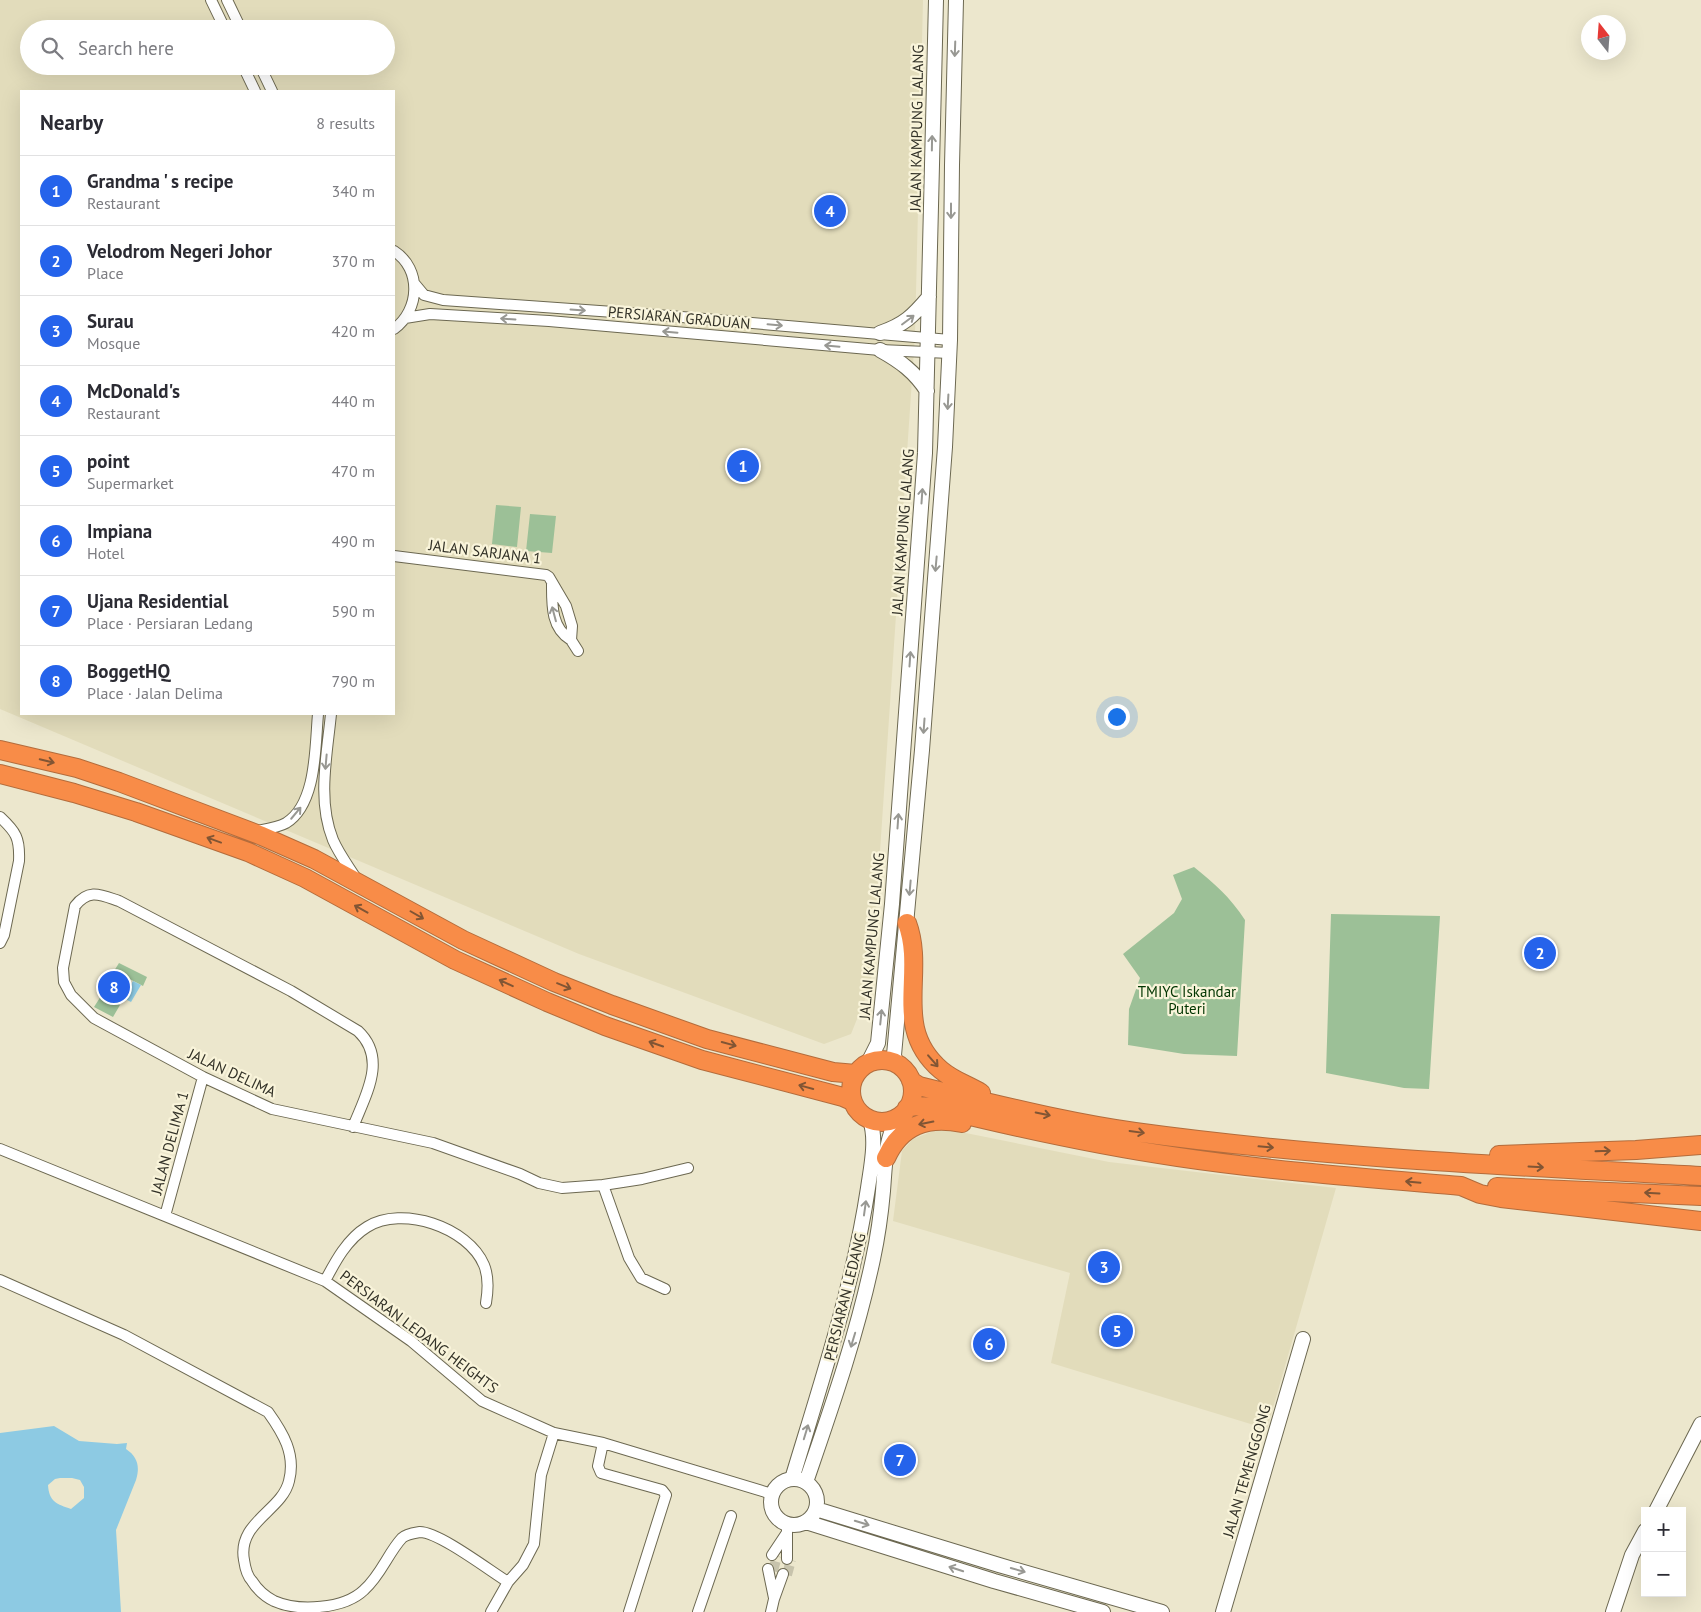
<!DOCTYPE html>
<html lang="en">
<head>
<meta charset="utf-8">
<style>
  body { margin:0; font-family:"PT Sans",sans-serif; background:#f7f7f7; color:#2b2b33 }
  .controls { position:absolute; right:15px; bottom:15px; display:grid; overflow:hidden; border-radius:0px; box-shadow:0 5px 20px #0002 }
  .controls button { width:45px; height:45px; display:grid; place-items:center; padding:0; border:0; border-bottom:1px solid #e1e1e2; background:#fff; color:#2b2b33; font:25px sans-serif }
  .compass { position:absolute; left:1581px; top:15px; width:45px; height:45px; border-radius:50%; background:#fff; box-shadow:0 5px 20px #0002; rotate:343deg }
  .you { position:absolute; left:1116px; top:716px; width:18px; height:18px; margin:-12px; border:4px solid #fff; border-radius:50%; background:#1a73e8; box-shadow:0 0 0 8px #1a73e833 }
  .badge { display:grid; place-items:center; width:32px; height:32px; border-radius:50%; background:#2563eb; color:#fff; font-size:16px; font-weight:700 }
  .pin { position:absolute; translate:-50% -50%; border:2px solid #fff; box-shadow:0 1px 5px #0006 }
  .list { margin:0; padding:0; list-style:none }
  h2 { display:flex; justify-content:space-between; align-items:center; height:65px; margin:0; padding:0 20px; font-size:21px }
  h2 small { font-size:16px; font-weight:400; color:#7c7c81 }
  .list li { display:grid; grid-template-columns:32px 1fr auto; gap:15px; align-items:center; box-sizing:border-box; height:70px; padding:0 20px; border-top:1px solid #e1e1e2 }
  .list b { display:block; font-size:19px; white-space:nowrap }
  .list p { margin:0; font-size:16px; white-space:nowrap; color:#7c7c81 }
  .list em { font-size:16px; font-style:normal; color:#7c7c81 }
  .icon { flex:none; width:28px; height:28px; fill:none; stroke:currentColor; stroke-width:2; stroke-linecap:round; stroke-linejoin:round }
  .map { position:relative; flex:none; width:1701px; height:1612px; overflow:hidden }
  .search { position:absolute; background:#fff; box-shadow:0 5px 20px #0002; left:20px; top:20px; width:375px; height:55px; display:flex; align-items:center; gap:12px; box-sizing:border-box; padding:0 18px; border-radius:28px; color:#7c7c81; font-size:19px }
  .panel { position:absolute; background:#fff; box-shadow:0 5px 20px #0002; left:20px; top:90px; width:375px; height:625px; border-radius:0px }
  .map>svg:first-child { display:block }
</style>
</head>
<body>
<div class="map">
<svg width="1701" height="1612" viewBox="0 0 1701 1612">
  <rect width="100%" height="100%" fill="#ece7cd"/>
  <path fill="#e2dcbb" fill-rule="evenodd" d="M0,0H923L915,335L871,984L851,1034L824,1044L579,954L0,709ZM29,29H386V66H29ZM21,91H394V714H21Z
    M941,1128L1109,1162L1336,1188L1267,1429L1051,1363L1070,1273L893,1221L902,1151L913,1139Z"/>
  <path fill="#9cc097" d="M496,505L521,507L517,547L492,544Z
    M530,514L556,516L552,553L526,551Z
    M1194,867C1215,884 1230,897 1245,920L1237,1056L1184,1054L1128,1045L1129,1009L1140,978L1123,954L1174,913L1182,899L1173,875Z
    M1331,914L1440,916L1429,1089L1404,1088L1326,1073Z
    M119,963L147,977L143,986L114,971Z
    M101,996L120,1005L113,1017L94,1007Z"/>
  <path fill="#8dcae3" fill-rule="evenodd" d="M133,981L141,985L131,1002L123,998Z
    M54,1426L79,1441L117,1444L127,1443L126,1449C138,1457 140,1467 136,1480L116,1530L121,1612H0V1433ZM60,1478H72L80,1480L84,1487V1498L71,1509C57,1504 49,1502 48,1485L55,1479Z"/>
  <g fill="none" stroke-linecap="round" stroke-linejoin="round">
    <path stroke="#c7c3ac" stroke-width="10" stroke-dasharray="10 5" stroke-linecap="butt" d="M773,1571L777,1556
      M787,1575L791,1560"/>
    <g stroke="#6c6851" stroke-width="12">
      <path id="street" d="M211,0L225,29
        M227,0L241,29
        M243,66L255,91
        M260,66L272,91
        M394,251C422,269 420,310 394,329
        M414,283L424,295L443,300L670,316L950,340
        M405,318L430,314L549,321L880,350L950,353
        M394,556L546,575L549,577L566,606L572,626L571,640L578,651
        M552,584C552,605 551,628 571,640
        M331,714C327,755 317,801 333,840C339,854 349,867 357,880
        M0,817C16,832 20,838 19,861L4,935L0,943
        M256,831C266,829 277,828 286,823C317,804 315,746 318,714
        M353,1127C365,1096 388,1059 358,1031L291,991L119,901C101,895 89,888 75,906L63,968L64,982L71,995L94,1018L203,1077L272,1109L433,1143L520,1174L539,1183L562,1188L603,1185L629,1258L641,1278L665,1289
        M0,1149L325,1281L411,1341L482,1401L554,1433L603,1443L772,1494
        M603,1185L642,1179L688,1168
        M165,1216L203,1077
        M0,1280L124,1335L268,1412C283,1433 296,1454 289,1481C282,1511 237,1522 244,1560C245,1567 247,1576 252,1581C257,1589 266,1597 274,1601C299,1612 344,1609 364,1590C381,1575 388,1553 402,1538C406,1534 414,1533 420,1532C439,1532 490,1571 508,1582
        M325,1281C335,1262 347,1239 367,1227C402,1205 468,1227 484,1265C489,1277 488,1291 486,1303
        M603,1443L598,1466L601,1473L662,1490L666,1495L629,1612
        M787,1524V1559
        M772,1555L786,1534
        M768,1569L774,1598
        M491,1612L508,1582L523,1565L534,1544L541,1475L554,1433
        M698,1612L731,1516
        M771,1612L774,1599L783,1574"/>
    </g>
    <g stroke="#6c6851" stroke-width="16">
      <path id="secondary" d="M880,333C904,325 913,316 929,297
        M880,350C900,361 915,372 927,391
        M868,1063L878,1043L892,904L925,453L936,0
        M896,1064L894,1055L922,750L945,447L950,340L952,165L956,0
        M792,1479C821,1383 853,1287 868,1188C871,1167 877,1140 870,1120
        M771 1502a23 23 0 1 1 46 0a23 23 0 1 1-46 0Z
        M806,1482C831,1409 857,1335 873,1259C878,1236 881,1214 883,1191C885,1166 885,1139 898,1117
        M816,1509L999,1565L1162,1612
        M1656,1511L1701,1424
        M806,1522L994,1581L1103,1612
        M1223,1612L1303,1339
        M1613,1612L1632,1555L1645,1531"/>
    </g>
    <g stroke="#b36c3c" stroke-width="20">
      <path id="highway" d="M0,750L77,768L119,782L262,836L314,859L463,940L554,982L612,1005L707,1039L833,1072L856,1074
        M0,774L74,793L136,812L248,852L305,878L455,960L547,1002L605,1026L702,1060L843,1097L852,1101
        M907,923C926,974 891,1027 941,1070C954,1081 968,1085 981,1093
        M851 1091a31 31 0 1 1 62 0a31 31 0 1 1-62 0Z
        M911,1081L919,1086L939,1091C1004,1106 1069,1123 1135,1132C1323,1158 1512,1166 1701,1176
        M907,1108L915,1106L933,1107C1014,1127 1095,1145 1178,1157C1272,1171 1367,1178 1461,1186L1480,1194L1501,1198L1701,1221
        M1499,1155L1636,1150L1701,1145
        M886,1158C901,1125 927,1116 962,1123
        M1497,1187L1701,1196"/>
    </g>
    <use href="#street" stroke="#fff" stroke-width="10"/>
    <use href="#secondary" stroke="#fff" stroke-width="14"/>
    <use href="#highway" stroke="#f88c48" stroke-width="18"/>
  </g>
  <defs><path id="oneway-shaft" d="M-6 0H5M1.5-3L5.5 0L1.5 3" fill="none" stroke-width="1.6" stroke-linecap="round" stroke-linejoin="round" transform="scale(1.25)"/></defs>
  <g stroke="#989893">
    <use href="#oneway-shaft" transform="translate(955 49) rotate(92)"/>
    <use href="#oneway-shaft" transform="translate(932 143) rotate(-89)"/>
    <use href="#oneway-shaft" transform="translate(951 211) rotate(90)"/>
    <use href="#oneway-shaft" transform="translate(578 310) rotate(4)"/>
    <use href="#oneway-shaft" transform="translate(508 319) rotate(-176)"/>
    <use href="#oneway-shaft" transform="translate(908 320) rotate(-37)"/>
    <use href="#oneway-shaft" transform="translate(775 325) rotate(5)"/>
    <use href="#oneway-shaft" transform="translate(670 332) rotate(-175)"/>
    <use href="#oneway-shaft" transform="translate(832 346) rotate(-175)"/>
    <use href="#oneway-shaft" transform="translate(948 402) rotate(93)"/>
    <use href="#oneway-shaft" transform="translate(922 496) rotate(-86)"/>
    <use href="#oneway-shaft" transform="translate(936 564) rotate(95)"/>
    <use href="#oneway-shaft" transform="translate(554 614) rotate(-105)"/>
    <use href="#oneway-shaft" transform="translate(910 659) rotate(-86)"/>
    <use href="#oneway-shaft" transform="translate(924 726) rotate(94)"/>
    <use href="#oneway-shaft" transform="translate(326 762) rotate(95)"/>
    <use href="#oneway-shaft" transform="translate(296 813) rotate(-50)"/>
    <use href="#oneway-shaft" transform="translate(898 821) rotate(-86)"/>
    <use href="#oneway-shaft" transform="translate(910 888) rotate(95)"/>
    <use href="#oneway-shaft" transform="translate(881 1017) rotate(-84)"/>
    <use href="#oneway-shaft" transform="translate(865 1208) rotate(-82)"/>
    <use href="#oneway-shaft" transform="translate(853 1340) rotate(107)"/>
    <use href="#oneway-shaft" transform="translate(806 1432) rotate(-73)"/>
    <use href="#oneway-shaft" transform="translate(862 1523) rotate(17)"/>
    <use href="#oneway-shaft" transform="translate(956 1569) rotate(-162)"/>
    <use href="#oneway-shaft" transform="translate(1018 1570) rotate(16)"/>
  </g>
  <g stroke="#815534">
    <use href="#oneway-shaft" transform="translate(47 761) rotate(14)"/>
    <use href="#oneway-shaft" transform="translate(214 840) rotate(-160)"/>
    <use href="#oneway-shaft" transform="translate(361 909) rotate(-151)"/>
    <use href="#oneway-shaft" transform="translate(417 915) rotate(30)"/>
    <use href="#oneway-shaft" transform="translate(506 983) rotate(-155)"/>
    <use href="#oneway-shaft" transform="translate(564 986) rotate(22)"/>
    <use href="#oneway-shaft" transform="translate(656 1044) rotate(-161)"/>
    <use href="#oneway-shaft" transform="translate(729 1044) rotate(15)"/>
    <use href="#oneway-shaft" transform="translate(933 1061) rotate(49)"/>
    <use href="#oneway-shaft" transform="translate(806 1087) rotate(-165)"/>
    <use href="#oneway-shaft" transform="translate(1043 1114) rotate(12)"/>
    <use href="#oneway-shaft" transform="translate(926 1123) rotate(169)"/>
    <use href="#oneway-shaft" transform="translate(1137 1132) rotate(8)"/>
    <use href="#oneway-shaft" transform="translate(1266 1147) rotate(5)"/>
    <use href="#oneway-shaft" transform="translate(1603 1151) rotate(-2)"/>
    <use href="#oneway-shaft" transform="translate(1536 1167) rotate(3)"/>
    <use href="#oneway-shaft" transform="translate(1413 1182) rotate(-175)"/>
    <use href="#oneway-shaft" transform="translate(1652 1193) rotate(-177)"/>
  </g>
  <g text-anchor="middle" stroke-width="4.5" stroke-linejoin="round" paint-order="stroke">
    <g font-size="15" fill="#323127" stroke="#f9f4da">
      <text transform="translate(917 128) rotate(-89)" y="5">JALAN KAMPUNG LALANG</text>
      <text transform="translate(679 318) rotate(5)" y="5">PERSIARAN GRADUAN</text>
      <text transform="translate(903 532) rotate(-86)" y="5">JALAN KAMPUNG LALANG</text>
      <text transform="translate(485 552) rotate(7)" y="5">JALAN SARJANA 1</text>
      <text transform="translate(872 936) rotate(-85)" y="5">JALAN KAMPUNG LALANG</text>
      <text transform="translate(232 1073) rotate(25)" y="5">JALAN DELIMA</text>
      <text transform="translate(170 1143) rotate(-75)" y="5">JALAN DELIMA 1</text>
      <text transform="translate(845 1297) rotate(-76)" y="5">PERSIARAN LEDANG</text>
      <text transform="translate(419 1332) rotate(37)" y="5">PERSIARAN LEDANG HEIGHTS</text>
      <text transform="translate(1247 1471) rotate(-74)" y="5">JALAN TEMENGGONG</text>
    </g>
    <g font-size="15" fill="#003500" stroke="#f9f4da">
      <text x="1187" y="997">TMIYC Iskandar<tspan x="1187" dy="17">Puteri</tspan></text>
    </g>
  </g>
</svg>
<div class="controls">
<button>+</button>
<button>−</button>
</div>
<svg class="compass" viewBox="-18 -18 36 36"><path d="M0-13l5 13h-10z" fill="#e53935"/><path d="M0 13l5-13h-10z" fill="#7c7c81"/></svg>
<div class="you"></div>
<div class="pin badge" style="left:743px;top:466px">1</div>
<div class="pin badge" style="left:1540px;top:953px">2</div>
<div class="pin badge" style="left:1104px;top:1267px">3</div>
<div class="pin badge" style="left:830px;top:211px">4</div>
<div class="pin badge" style="left:1117px;top:1331px">5</div>
<div class="pin badge" style="left:989px;top:1344px">6</div>
<div class="pin badge" style="left:900px;top:1460px">7</div>
<div class="pin badge" style="left:114px;top:987px">8</div>
<div class="search"><svg class="icon" aria-label="search" viewBox="0 0 24 24"><circle cx="10" cy="10" r="6"/><path d="M15 15l6 6"/></svg>Search here</div>
<section class="panel">
<h2>Nearby<small>8 results</small></h2>
<ul class="list">
<li><span class="badge">1</span><div><b>Grandma ' s recipe</b><p>Restaurant</p></div><em>340 m</em></li>
<li><span class="badge">2</span><div><b>Velodrom Negeri Johor</b><p>Place</p></div><em>370 m</em></li>
<li><span class="badge">3</span><div><b>Surau</b><p>Mosque</p></div><em>420 m</em></li>
<li><span class="badge">4</span><div><b>McDonald's</b><p>Restaurant</p></div><em>440 m</em></li>
<li><span class="badge">5</span><div><b>point</b><p>Supermarket</p></div><em>470 m</em></li>
<li><span class="badge">6</span><div><b>Impiana</b><p>Hotel</p></div><em>490 m</em></li>
<li><span class="badge">7</span><div><b>Ujana Residential</b><p>Place · Persiaran Ledang</p></div><em>590 m</em></li>
<li><span class="badge">8</span><div><b>BoggetHQ</b><p>Place · Jalan Delima</p></div><em>790 m</em></li>
</ul>
</section>
</div>
</body>
</html>
